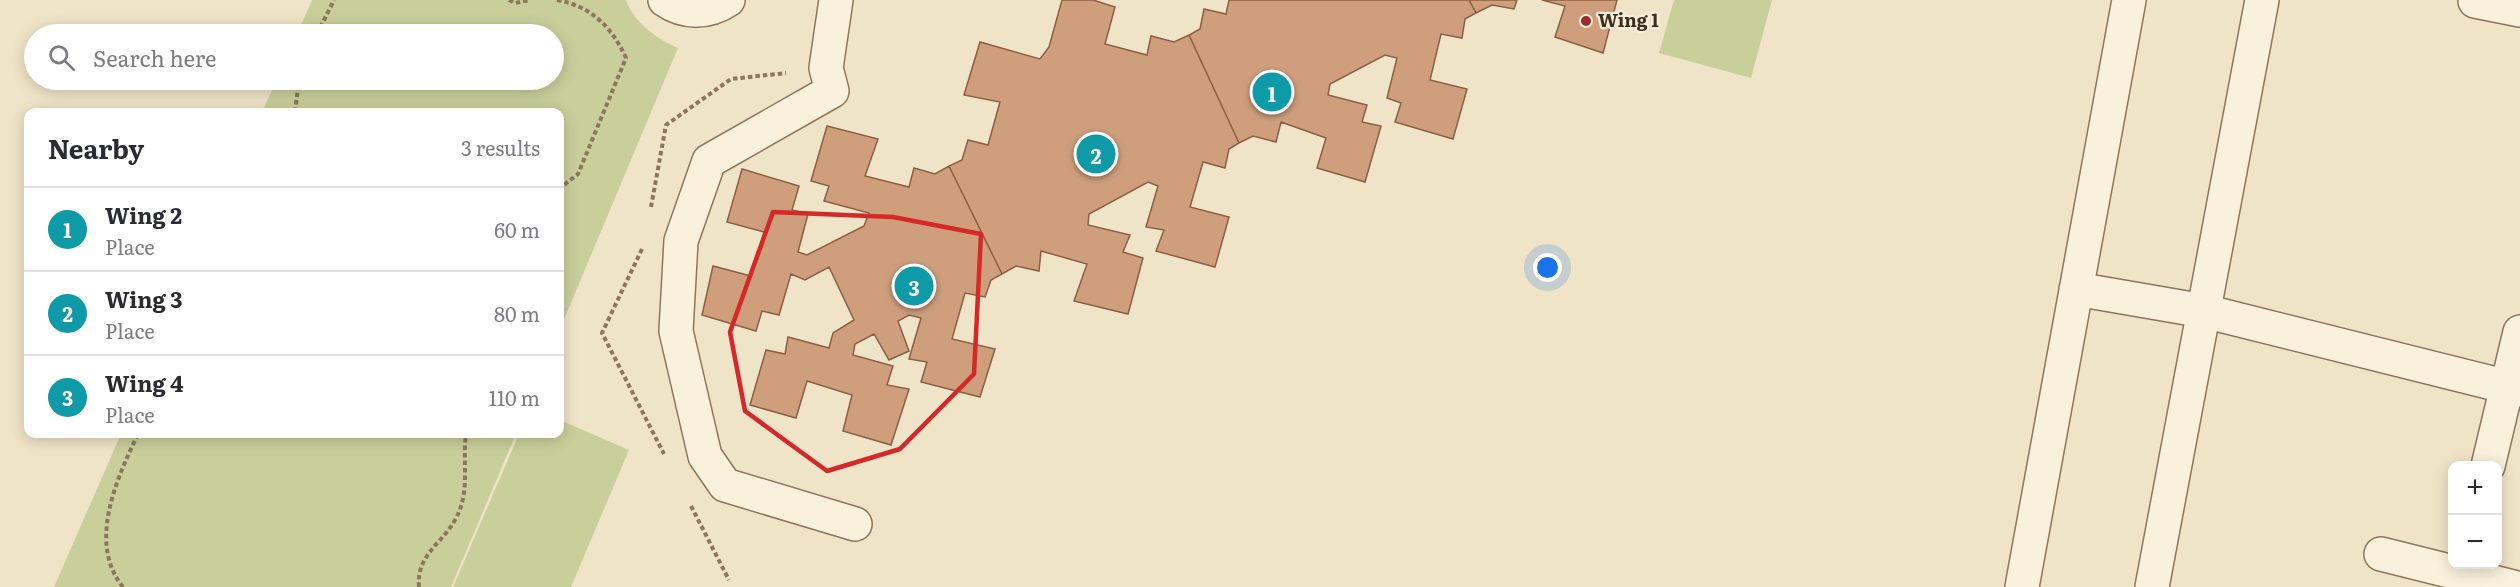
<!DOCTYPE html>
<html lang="en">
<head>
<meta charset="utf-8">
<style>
  body { margin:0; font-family:Literata,serif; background:#f7f7f7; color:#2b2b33 }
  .controls { position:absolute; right:18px; bottom:18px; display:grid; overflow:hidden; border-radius:12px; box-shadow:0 3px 15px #0003 }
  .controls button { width:54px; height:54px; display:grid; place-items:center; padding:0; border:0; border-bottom:2px solid #e1e1e2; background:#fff; color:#2b2b33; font:30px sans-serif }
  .you { position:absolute; left:1548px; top:268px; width:21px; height:21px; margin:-15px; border:4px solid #fff; border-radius:50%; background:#1a73e8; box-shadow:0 0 0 9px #1a73e833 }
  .badge { display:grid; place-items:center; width:39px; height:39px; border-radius:50%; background:#9e2a2b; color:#fff; font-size:20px; font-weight:700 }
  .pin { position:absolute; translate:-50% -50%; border:3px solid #fff; box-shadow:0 2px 6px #0006 }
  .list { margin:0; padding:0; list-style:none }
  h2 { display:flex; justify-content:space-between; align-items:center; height:78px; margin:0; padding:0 24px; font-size:26px }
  h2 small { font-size:20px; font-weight:400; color:#7c7c81 }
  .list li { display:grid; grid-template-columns:39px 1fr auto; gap:18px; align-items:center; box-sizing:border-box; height:84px; padding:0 24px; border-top:2px solid #e1e1e2 }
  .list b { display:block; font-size:22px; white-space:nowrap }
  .list p { margin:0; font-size:20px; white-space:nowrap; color:#7c7c81 }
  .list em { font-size:20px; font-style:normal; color:#7c7c81 }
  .icon { flex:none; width:33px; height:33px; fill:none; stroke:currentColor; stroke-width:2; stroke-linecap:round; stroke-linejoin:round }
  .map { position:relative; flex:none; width:2520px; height:587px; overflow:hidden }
  .search { position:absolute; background:#fff; box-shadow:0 3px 15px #0003; left:24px; top:24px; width:540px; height:66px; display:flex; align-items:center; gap:15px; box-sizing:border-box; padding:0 21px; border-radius:33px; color:#7c7c81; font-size:22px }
  .panel { position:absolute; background:#fff; box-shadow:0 3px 15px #0003; left:24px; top:108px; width:540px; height:330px; border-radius:12px }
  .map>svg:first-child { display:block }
</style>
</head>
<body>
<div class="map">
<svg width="2520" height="587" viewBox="0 0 2520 587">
  <rect width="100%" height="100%" fill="#f0e4c8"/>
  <path fill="#c9cf9b" d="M312,0H626C635,24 656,38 678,48L560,329V112H262L277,80H554V34H297Z
    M1674,0H1772L1751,78L1659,53Z
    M560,420L629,450L571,587H453L519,434H560Z
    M121,434H516L451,587H54Z"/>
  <path fill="#cf9f7d" stroke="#8d5f41" stroke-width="1.5" d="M1062,0H1093L1115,7L1105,44L1147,55L1151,36L1174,42L1189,35L1239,143L1229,149L1225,168L1203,162L1190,207L1229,217L1215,267L1156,251L1164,230L1146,227L1158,186L1148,182L1089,214L1088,225L1130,235L1123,252L1143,258L1128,314L1074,301L1087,264L1041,251L1039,271L1016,266L1002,274L949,166L962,160L968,140L988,145L1000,102L964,95L980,42L1040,59L1049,47Z
    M1229,0H1469L1476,13L1465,19L1462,38L1441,34L1430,80L1467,89L1453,139L1395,122L1401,103L1387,98L1397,58L1385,55L1330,84L1328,95L1367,105L1362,122L1381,126L1365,182L1317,168L1326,138L1281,122L1276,142L1253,136L1239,143L1189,35L1200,29L1204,9L1226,14Z
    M1469,0H1517L1514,9L1492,5L1476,13Z
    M1542,0H1617L1603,53L1555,37L1565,6Z
    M827,126L878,139L865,176L909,187L914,168L935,174L949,166L1002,274L991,280L985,297L965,293L952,339L995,349L980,397L921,382L927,362L909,359L921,318L909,315L898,321L909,351L889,360L874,334L855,344L853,355L893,366L887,385L909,389L891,445L843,431L852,395L807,381L796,418L750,405L766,350L785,354L788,337L829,348L833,333L854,320L829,267L805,280L791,274L779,315L762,311L756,331L702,315L713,266L751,276L764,232L727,222L742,169L799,186L792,210L808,214L798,252L807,255L864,226L869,213L824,201L829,186L811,181Z"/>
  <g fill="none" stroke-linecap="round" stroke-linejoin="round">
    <g stroke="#8d765c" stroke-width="36">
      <path id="minor" d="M665,0C685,14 709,13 728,0
        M836,0L826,68L832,91L709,161L681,241L676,331L705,456L725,485L855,524
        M2475,1L2520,10
        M2076,289L2204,311L2520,390
        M2488,466L2520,332
        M2381,554L2513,587
        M2022,587L2129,0
        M2152,587L2262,0"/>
    </g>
    <path stroke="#8d765c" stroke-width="4" stroke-dasharray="4.5 3" stroke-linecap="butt" d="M509,0L515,3L530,0
      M557,0C591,6 612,27 626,58L578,174L560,188
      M317,34L334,0
      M295,112L299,80
      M651,207L666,125L731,79L786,73
      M642,249L602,333L664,454
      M691,506L729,580
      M123,587C87,543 117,478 138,434
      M419,587C416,555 442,544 455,520C471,492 462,464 466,434"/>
    <use href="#minor" stroke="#faf1dc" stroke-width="33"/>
  </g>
  <path fill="none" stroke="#d62828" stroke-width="4.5" stroke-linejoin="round" d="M773,212L893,217L981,234L974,374L900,449L827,471L745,411L730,332Z"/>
  <circle fill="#9e2a2b" stroke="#f7eed8" stroke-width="2" cx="1586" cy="21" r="6"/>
  <g text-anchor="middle" stroke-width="4.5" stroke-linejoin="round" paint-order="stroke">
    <g font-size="18" font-weight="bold" fill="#3d2e20" stroke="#f7eed8" text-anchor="start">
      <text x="1598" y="27">Wing 1</text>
    </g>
  </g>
</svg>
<div class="controls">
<button>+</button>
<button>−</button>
</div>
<div class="you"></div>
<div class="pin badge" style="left:1272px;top:92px;background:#0f9aa8">1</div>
<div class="pin badge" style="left:1096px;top:154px;background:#0f9aa8">2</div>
<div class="pin badge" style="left:914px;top:286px;background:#0f9aa8">3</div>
<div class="search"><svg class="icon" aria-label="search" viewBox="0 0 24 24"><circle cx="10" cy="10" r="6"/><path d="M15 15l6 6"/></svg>Search here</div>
<section class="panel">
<h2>Nearby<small>3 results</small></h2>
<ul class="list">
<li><span class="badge" style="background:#0f9aa8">1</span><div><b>Wing 2</b><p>Place</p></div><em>60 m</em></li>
<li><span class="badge" style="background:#0f9aa8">2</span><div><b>Wing 3</b><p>Place</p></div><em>80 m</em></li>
<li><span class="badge" style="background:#0f9aa8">3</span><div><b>Wing 4</b><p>Place</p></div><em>110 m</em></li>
</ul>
</section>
</div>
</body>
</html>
